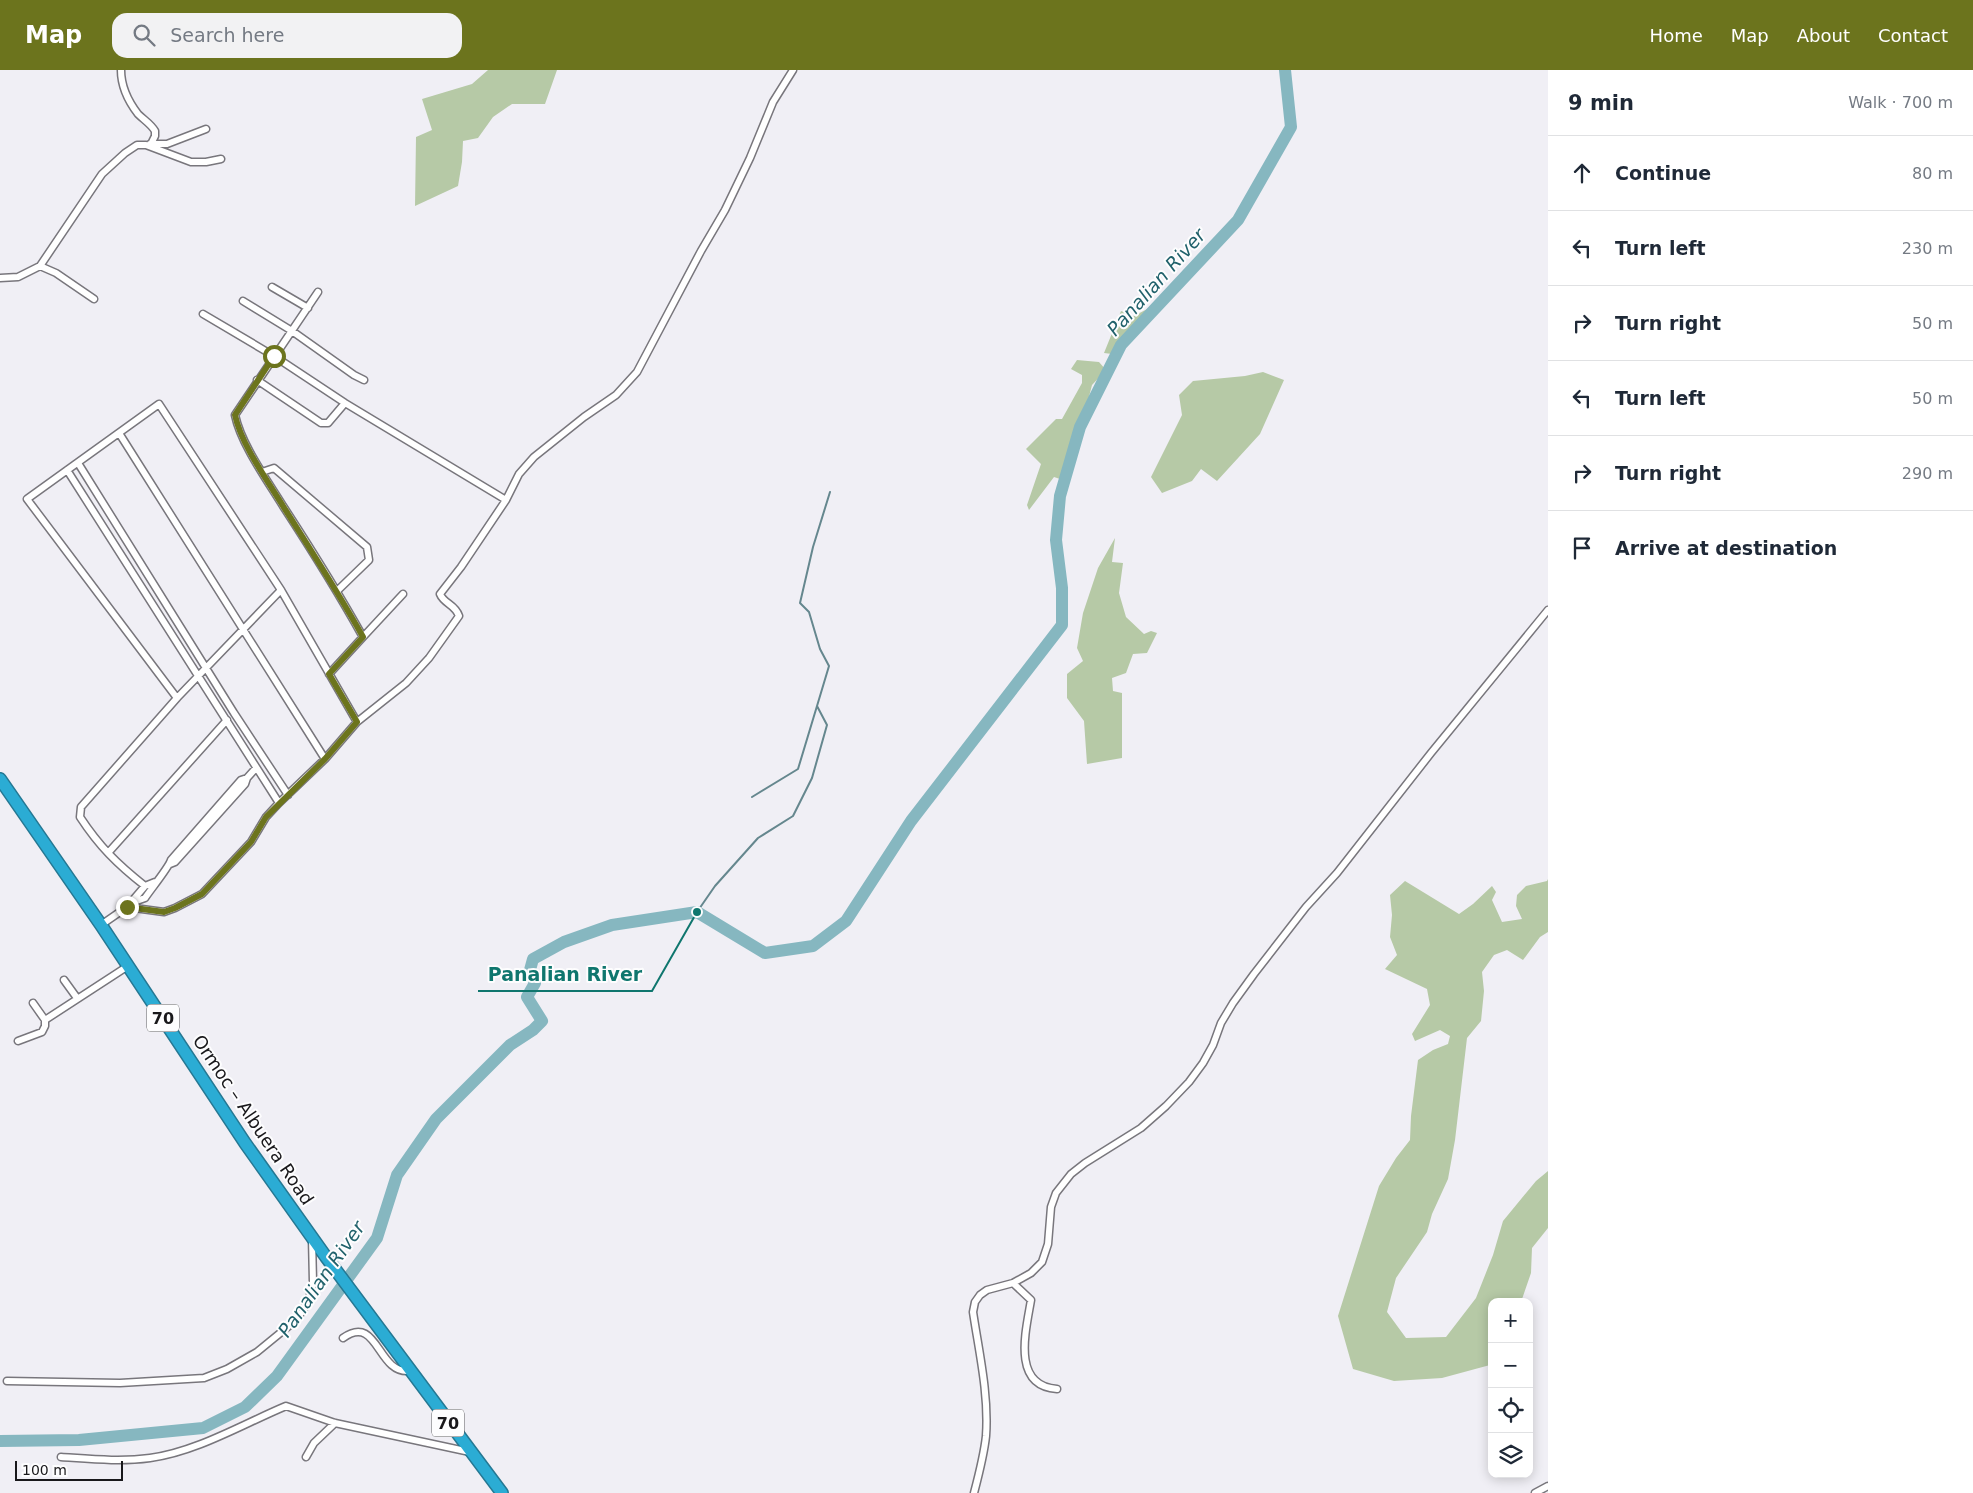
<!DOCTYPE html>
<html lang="en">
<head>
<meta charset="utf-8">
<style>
  body { margin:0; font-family:"DejaVu Sans",sans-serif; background:#f2f2f3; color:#1f2937 }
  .controls { position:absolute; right:15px; bottom:15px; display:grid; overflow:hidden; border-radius:10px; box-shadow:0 2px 12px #0003 }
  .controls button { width:45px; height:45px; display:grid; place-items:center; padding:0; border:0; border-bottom:1px solid #e0e1e3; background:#fff; color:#1f2937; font:25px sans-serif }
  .scale { position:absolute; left:15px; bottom:12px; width:108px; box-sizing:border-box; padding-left:5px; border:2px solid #19181b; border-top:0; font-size:14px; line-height:18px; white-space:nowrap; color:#19181b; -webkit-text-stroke:4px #fdfdfe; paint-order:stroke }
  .stop { position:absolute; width:15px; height:15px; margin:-11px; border:4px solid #6c741d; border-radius:50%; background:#fff }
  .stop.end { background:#6c741d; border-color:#fff; box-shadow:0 1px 5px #0008 }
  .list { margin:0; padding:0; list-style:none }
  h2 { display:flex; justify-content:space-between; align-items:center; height:65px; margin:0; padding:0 20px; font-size:21px }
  h2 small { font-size:16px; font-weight:400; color:#747a83 }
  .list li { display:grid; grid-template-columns:32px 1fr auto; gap:15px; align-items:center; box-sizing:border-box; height:75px; padding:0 20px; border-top:1px solid #e0e1e3 }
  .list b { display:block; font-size:19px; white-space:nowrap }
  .list em { font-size:16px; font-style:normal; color:#747a83 }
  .icon { flex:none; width:28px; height:28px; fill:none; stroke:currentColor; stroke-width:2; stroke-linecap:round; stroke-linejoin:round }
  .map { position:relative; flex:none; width:1548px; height:1423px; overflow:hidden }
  header { display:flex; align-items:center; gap:30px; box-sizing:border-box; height:70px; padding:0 25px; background:#6c741d; color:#fff }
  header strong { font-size:24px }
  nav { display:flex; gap:28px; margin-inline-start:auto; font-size:18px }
  .search { width:350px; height:45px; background:#f2f2f3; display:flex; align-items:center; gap:12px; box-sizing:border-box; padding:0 18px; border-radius:15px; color:#747a83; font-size:19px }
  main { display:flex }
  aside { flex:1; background:#fff }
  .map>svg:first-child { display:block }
</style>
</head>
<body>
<header>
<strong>Map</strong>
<div class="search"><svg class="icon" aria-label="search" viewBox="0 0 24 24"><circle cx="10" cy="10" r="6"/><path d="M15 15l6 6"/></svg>Search here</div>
<nav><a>Home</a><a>Map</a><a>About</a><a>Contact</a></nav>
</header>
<main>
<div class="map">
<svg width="1548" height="1423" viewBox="0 0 1548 1423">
  <rect width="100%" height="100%" fill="#f0eff5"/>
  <path fill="#b6c9a6" d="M488,0H557L545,34H512L493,47L478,68L463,71L462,92L458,116L415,136L416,67L432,60L422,29L472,14Z
    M1153,236L1156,237L1133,260L1130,273L1112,284L1104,283L1121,241L1134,246Z
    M1077,290L1099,292L1106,300L1092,315L1081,358L1068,393L1069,412L1054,407L1029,440L1027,435L1041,394L1026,379L1056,349H1062L1082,313V305L1071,299Z
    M1263,302L1284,310L1260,364L1217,411L1201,399L1192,411L1162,423L1151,407L1182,345L1179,325L1193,311L1245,306Z
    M1115,468L1112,492L1123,493L1119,523L1126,547L1144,564L1151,561L1157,563L1147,583L1133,584L1126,603L1112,608L1113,621L1122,623V688L1087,694L1084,651L1067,628V604L1083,591L1077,578L1083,543L1098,498Z
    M1548,809V862L1540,867L1523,890L1507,880L1494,885L1482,902L1484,921L1481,951L1467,968L1455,1070L1448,1109L1432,1144L1427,1162L1396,1208L1387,1242L1406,1268L1446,1267L1476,1228L1493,1185L1503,1151L1536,1111L1548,1101V1158L1532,1178L1531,1203L1521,1232H1492V1292L1490,1295L1442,1308L1394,1311L1353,1299L1338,1246L1379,1116L1396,1088L1410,1070L1411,1046L1418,990L1433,980L1448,974L1450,966L1440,960L1415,971L1412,964L1430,935L1427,919L1385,899L1397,885L1390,867L1392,845L1390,825L1405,811L1459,844L1473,834L1492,816L1496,822L1492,830L1502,852L1522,849L1516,836L1517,825L1526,816L1547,811Z"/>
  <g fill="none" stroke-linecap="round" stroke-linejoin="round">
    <path stroke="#65878e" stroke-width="2" d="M752,727L798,699L817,636
      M697,842L715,816L758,768L793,746L812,708L827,655L817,636L829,596L820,579L809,542L800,533L813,477L830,422"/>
    <path stroke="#86b7c0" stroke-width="12" d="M0,1371L79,1370L203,1358L245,1337L277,1306L377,1168L397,1105L436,1049L510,975L533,960L542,951L527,927L535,913L530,900L533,889L564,872L612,855L697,842L765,883L813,876L846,851L911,751L1062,555V518L1056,470L1060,426L1080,357L1121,275L1238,150L1291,57L1285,0"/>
    <g stroke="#78767c" stroke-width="9">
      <path id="street" d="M121,0C121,16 128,31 138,44C144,50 151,54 155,61V66L151,74
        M150,74H167L206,59
        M40,196L56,203L94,229
        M0,208L18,207L40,196L102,104L125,83L137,75H146L191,92H206L221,89
        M272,217L308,238
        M318,222L235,345C241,374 267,410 283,436C311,479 338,522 363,567L329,604
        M243,231L292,261L354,305L364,310
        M203,244L274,286L345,333L506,430
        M257,310L321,353H328L345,333
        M119,363L325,689
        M78,393L234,643L288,725
        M67,400L279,733
        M262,402L274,398L367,477L369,490L337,521
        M363,567L403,524
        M177,628L27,429L159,334L281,520L357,652
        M108,783L227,650
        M170,794L175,792L245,714L247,708
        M155,812L145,816C117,794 99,776 80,747L81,737L177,628L281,520
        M131,833L145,828C151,819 169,797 171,790L241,710L247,708L256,698
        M127,837L164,842L175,838L202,824L251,772L266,747L279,733L325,689L357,652L406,613L429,588L459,546C455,534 444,534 440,524L461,497L506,430L519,404L534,387L584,347L616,325L637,302L701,181L725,140L750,88L773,32L793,0
        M101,855L127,837L145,816
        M64,910L77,928
        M33,933L45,950
        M18,971L42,962L45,956V950L128,896
        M1013,1213L1031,1230C1026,1260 1011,1316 1057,1319
        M343,1268C378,1243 377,1304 409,1301
        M7,1311L120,1313L204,1308L227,1299L257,1282L290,1255L303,1241L310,1225L313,1212L312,1168
        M61,1387C91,1389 120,1392 150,1388C196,1382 243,1354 286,1336L335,1353L470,1382
        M306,1387L314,1373L335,1353
        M974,1423C979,1404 984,1385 986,1366C989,1325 979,1282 973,1242L975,1232L980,1225L987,1220L1013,1213L1031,1203L1042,1192L1048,1174L1051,1137L1056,1123L1071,1104L1085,1093L1141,1058L1166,1036L1189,1012L1203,993L1213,975L1221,953L1233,933L1254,904L1306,837L1337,803L1431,683L1548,540
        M1535,1423L1548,1416"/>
    </g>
    <g stroke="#257893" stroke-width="14">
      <path id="highway" d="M0,709L101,855L245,1073L326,1187L502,1423"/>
    </g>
    <use href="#street" stroke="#fff" stroke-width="6"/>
    <use href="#highway" stroke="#2bacd4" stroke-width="11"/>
  </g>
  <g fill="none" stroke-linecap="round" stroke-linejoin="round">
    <path stroke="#6c741d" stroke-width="6" d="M127,837L164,842L175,838L202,824L251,772L266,747L325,689L357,652L329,604L363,567C338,522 310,479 283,436C267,410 241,374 235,345L274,286"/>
  </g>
  <g text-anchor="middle" stroke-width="4" stroke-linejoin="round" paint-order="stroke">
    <g fill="#fdfdfe" stroke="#5d5d5f" stroke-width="1">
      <rect x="147" y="934.5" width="32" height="27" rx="4"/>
      <rect x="432" y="1339.5" width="32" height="27" rx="4"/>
    </g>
    <g font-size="16" font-weight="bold" fill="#19181b">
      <text x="163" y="954">70</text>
      <text x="448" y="1359">70</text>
    </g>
    <g font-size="18" fill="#19181b" stroke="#fdfdfe">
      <text transform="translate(253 1050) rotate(56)" y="6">Ormoc – Albuera Road</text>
    </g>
    <g font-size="19" font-style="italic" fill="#20616b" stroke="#fdfdfe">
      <text transform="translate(1156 212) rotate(-48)" y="7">Panalian River</text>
      <text transform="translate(321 1209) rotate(-55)" y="7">Panalian River</text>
    </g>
  </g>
  <path fill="none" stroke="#0f766e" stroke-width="2" d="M697 842L652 921H478"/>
  <circle fill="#0f766e" stroke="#fdfdfe" stroke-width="2" cx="697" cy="842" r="5"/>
  <g font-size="19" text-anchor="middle" font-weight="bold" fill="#0f766e" stroke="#fdfdfe" stroke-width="4" stroke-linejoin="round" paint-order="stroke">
    <text x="565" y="911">Panalian River</text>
  </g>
</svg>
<div class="controls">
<button>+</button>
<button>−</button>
<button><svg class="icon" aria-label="locate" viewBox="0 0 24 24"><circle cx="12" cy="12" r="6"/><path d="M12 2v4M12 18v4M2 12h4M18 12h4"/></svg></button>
<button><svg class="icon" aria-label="layers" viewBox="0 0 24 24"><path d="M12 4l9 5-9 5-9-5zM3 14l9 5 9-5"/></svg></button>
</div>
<div class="scale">100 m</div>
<div class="stop" style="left:274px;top:286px"></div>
<div class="stop end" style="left:127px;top:837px"></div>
</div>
<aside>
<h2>9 min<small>Walk · 700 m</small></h2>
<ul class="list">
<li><svg class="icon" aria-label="ahead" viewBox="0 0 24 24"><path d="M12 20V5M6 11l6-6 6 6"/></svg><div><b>Continue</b></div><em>80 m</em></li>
<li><svg class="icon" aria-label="left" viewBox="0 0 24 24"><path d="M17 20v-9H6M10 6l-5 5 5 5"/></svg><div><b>Turn left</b></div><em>230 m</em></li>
<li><svg class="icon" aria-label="right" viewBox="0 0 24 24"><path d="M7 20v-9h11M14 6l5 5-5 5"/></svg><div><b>Turn right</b></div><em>50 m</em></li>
<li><svg class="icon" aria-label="left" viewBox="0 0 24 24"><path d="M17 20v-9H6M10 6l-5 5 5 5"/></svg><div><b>Turn left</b></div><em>50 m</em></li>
<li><svg class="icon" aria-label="right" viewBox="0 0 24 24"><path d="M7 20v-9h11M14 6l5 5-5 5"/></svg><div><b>Turn right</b></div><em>290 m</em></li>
<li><svg class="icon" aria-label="arrive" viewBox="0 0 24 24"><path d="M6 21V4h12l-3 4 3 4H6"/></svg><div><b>Arrive at destination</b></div></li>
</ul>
</aside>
</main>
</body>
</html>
